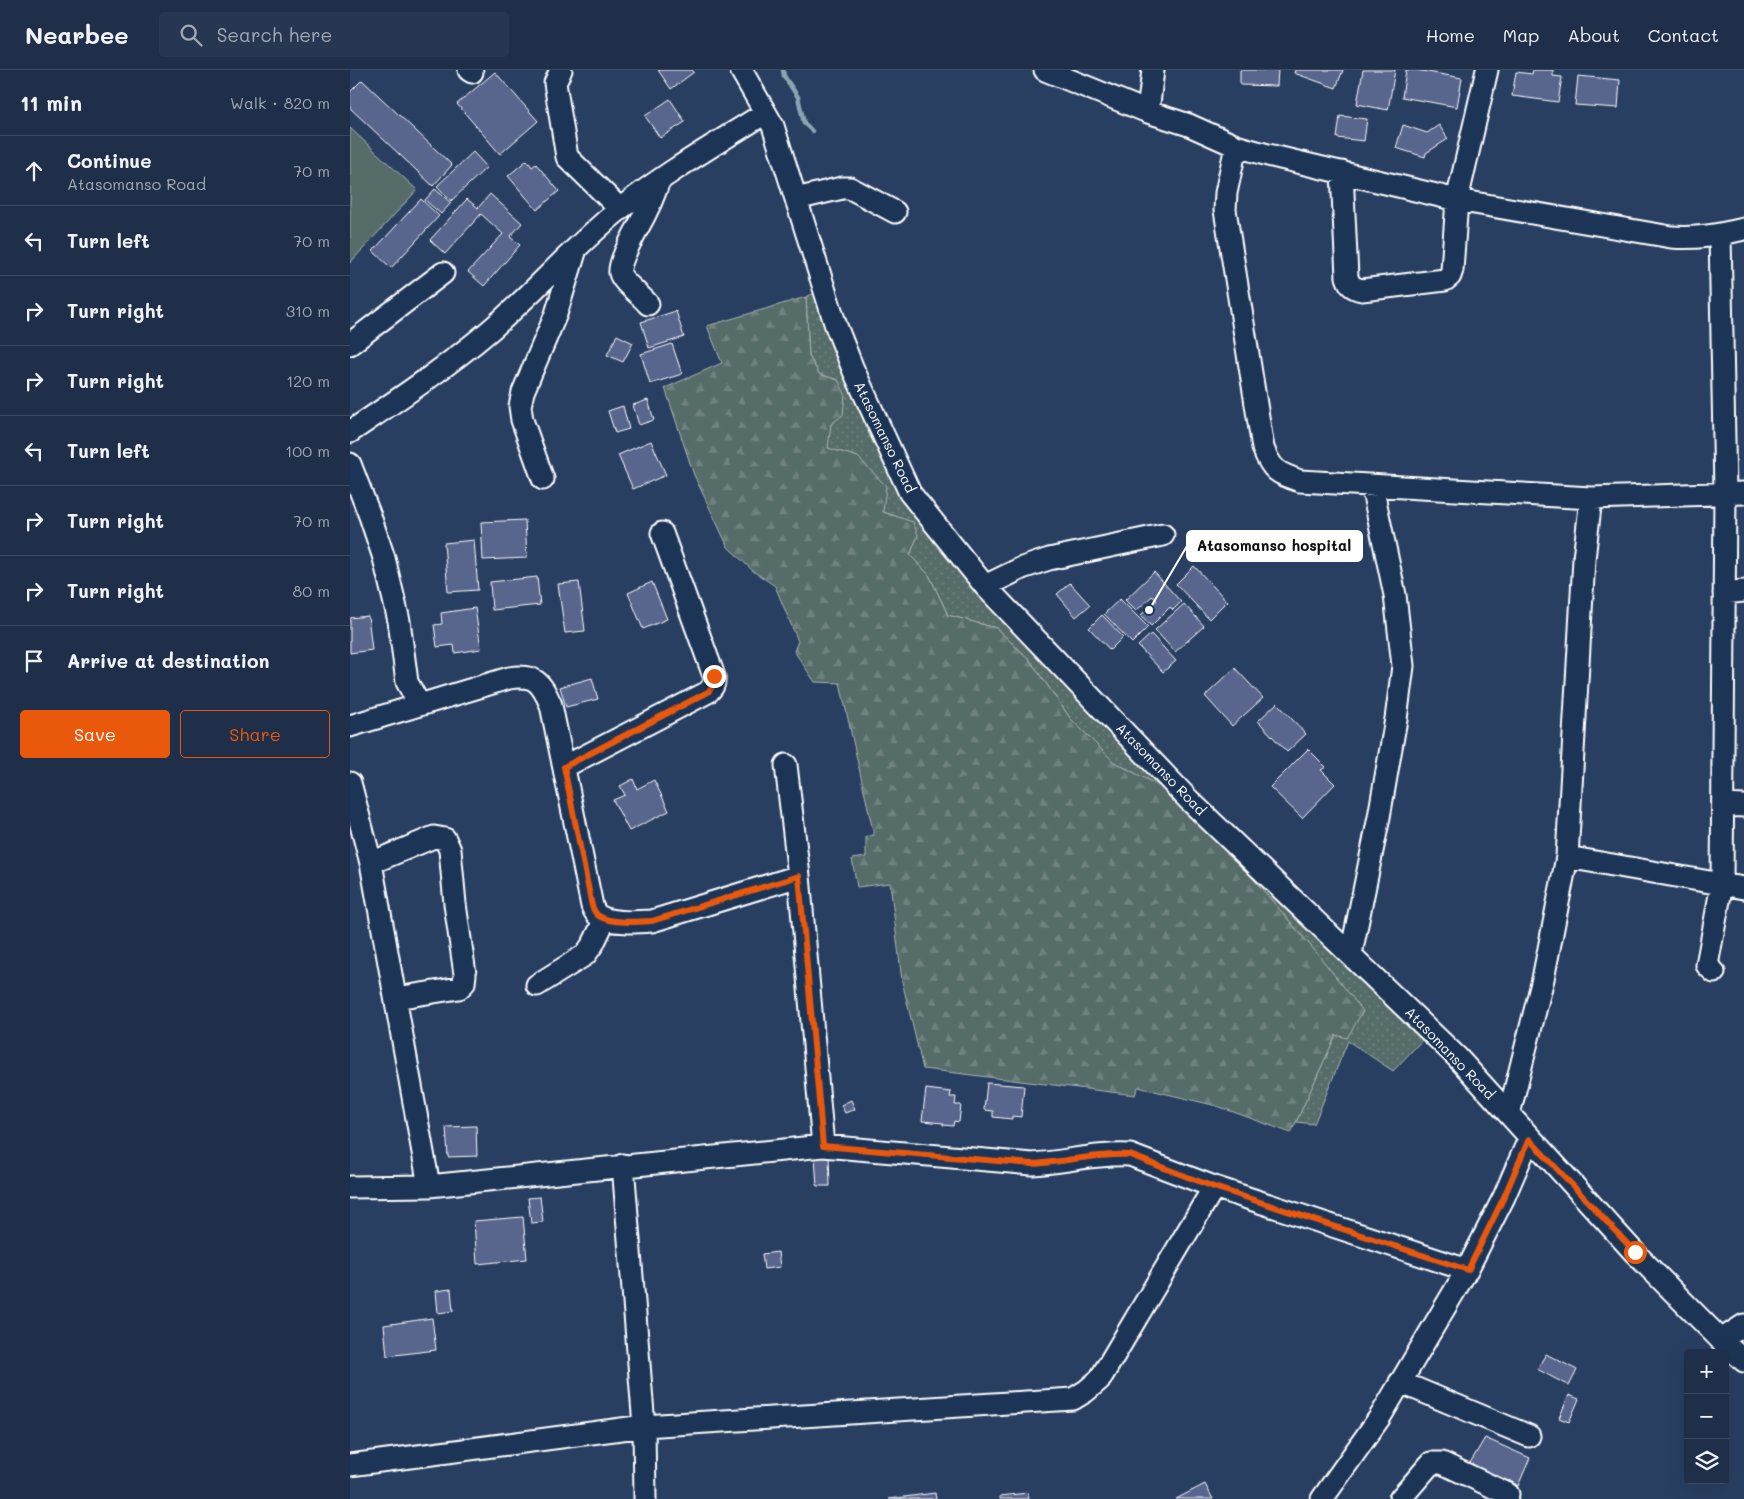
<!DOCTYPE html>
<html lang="en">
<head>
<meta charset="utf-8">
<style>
  body { margin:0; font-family:Mali,sans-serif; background:#273751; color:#f1f3f6 }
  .controls { position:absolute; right:15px; bottom:15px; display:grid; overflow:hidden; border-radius:5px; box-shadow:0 5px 20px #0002 }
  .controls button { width:45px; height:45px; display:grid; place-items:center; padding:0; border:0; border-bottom:1px solid #3c4a62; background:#1f2f4a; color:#f1f3f6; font:25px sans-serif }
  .stop { position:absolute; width:15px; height:15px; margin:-11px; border:4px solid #ea580c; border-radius:50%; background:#fff }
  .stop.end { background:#ea580c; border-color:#fff; box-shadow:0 1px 5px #0008 }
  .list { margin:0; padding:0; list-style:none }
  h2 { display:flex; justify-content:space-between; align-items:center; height:65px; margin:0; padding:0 20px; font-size:21px }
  h2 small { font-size:16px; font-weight:400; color:#a1a9b5 }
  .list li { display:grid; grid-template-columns:32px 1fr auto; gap:15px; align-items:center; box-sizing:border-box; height:70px; padding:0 20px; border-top:1px solid #3c4a62 }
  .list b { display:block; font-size:19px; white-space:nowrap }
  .list p { margin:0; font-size:16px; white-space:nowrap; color:#a1a9b5 }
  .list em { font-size:16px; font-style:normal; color:#a1a9b5 }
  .actions { display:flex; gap:10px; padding:15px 20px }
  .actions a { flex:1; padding:11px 0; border:1px solid #ea580c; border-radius:5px; text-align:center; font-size:18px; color:#ea580c }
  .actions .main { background:#ea580c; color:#fff }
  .icon { flex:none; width:28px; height:28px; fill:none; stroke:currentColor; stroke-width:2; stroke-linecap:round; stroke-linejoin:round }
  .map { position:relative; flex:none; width:1394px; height:1429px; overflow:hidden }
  header { display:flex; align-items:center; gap:30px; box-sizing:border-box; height:70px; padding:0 25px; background:#1f2f4a; border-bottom:1px solid #3c4a62 }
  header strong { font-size:24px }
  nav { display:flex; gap:28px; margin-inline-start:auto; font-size:18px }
  .search { width:350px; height:45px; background:#273751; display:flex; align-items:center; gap:12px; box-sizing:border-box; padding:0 18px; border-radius:5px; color:#a1a9b5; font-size:19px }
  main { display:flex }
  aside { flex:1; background:#1f2f4a }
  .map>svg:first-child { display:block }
</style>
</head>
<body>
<header>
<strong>Nearbee</strong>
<div class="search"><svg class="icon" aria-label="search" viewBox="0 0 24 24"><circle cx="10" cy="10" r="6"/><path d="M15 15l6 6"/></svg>Search here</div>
<nav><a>Home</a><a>Map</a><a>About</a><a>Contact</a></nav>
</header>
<main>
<aside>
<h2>11 min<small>Walk · 820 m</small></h2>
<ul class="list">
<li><svg class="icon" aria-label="ahead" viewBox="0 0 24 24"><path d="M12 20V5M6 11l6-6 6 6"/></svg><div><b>Continue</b><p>Atasomanso Road</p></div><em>70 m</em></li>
<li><svg class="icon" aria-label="left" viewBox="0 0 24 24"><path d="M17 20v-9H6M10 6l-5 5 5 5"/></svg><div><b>Turn left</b></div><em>70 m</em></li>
<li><svg class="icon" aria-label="right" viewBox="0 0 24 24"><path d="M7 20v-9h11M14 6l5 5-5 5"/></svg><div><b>Turn right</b></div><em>310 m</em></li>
<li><svg class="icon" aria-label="right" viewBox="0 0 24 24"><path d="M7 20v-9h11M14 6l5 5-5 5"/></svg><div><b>Turn right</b></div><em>120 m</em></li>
<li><svg class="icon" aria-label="left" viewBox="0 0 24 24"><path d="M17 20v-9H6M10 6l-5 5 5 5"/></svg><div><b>Turn left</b></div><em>100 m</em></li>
<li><svg class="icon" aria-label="right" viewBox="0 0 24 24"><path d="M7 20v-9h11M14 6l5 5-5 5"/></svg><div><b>Turn right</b></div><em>70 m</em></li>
<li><svg class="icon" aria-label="right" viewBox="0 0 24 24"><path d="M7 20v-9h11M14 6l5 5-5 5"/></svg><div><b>Turn right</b></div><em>80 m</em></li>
<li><svg class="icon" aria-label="arrive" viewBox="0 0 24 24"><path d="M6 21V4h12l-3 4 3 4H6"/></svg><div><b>Arrive at destination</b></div></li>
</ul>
<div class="actions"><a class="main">Save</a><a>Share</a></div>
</aside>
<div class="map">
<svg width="1394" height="1429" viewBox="0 0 1394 1429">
  <defs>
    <pattern id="grass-dots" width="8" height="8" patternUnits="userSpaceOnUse" patternTransform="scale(1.25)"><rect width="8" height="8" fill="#566c68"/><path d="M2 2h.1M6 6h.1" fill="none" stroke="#6f827f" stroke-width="1.8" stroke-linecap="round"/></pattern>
    <pattern id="forest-firs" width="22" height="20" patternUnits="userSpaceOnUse" patternTransform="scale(1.25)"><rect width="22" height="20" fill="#566c68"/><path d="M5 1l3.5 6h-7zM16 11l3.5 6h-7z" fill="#6f827f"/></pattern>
  </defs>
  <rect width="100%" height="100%" fill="#293f62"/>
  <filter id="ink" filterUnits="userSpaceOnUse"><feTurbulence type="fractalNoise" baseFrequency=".02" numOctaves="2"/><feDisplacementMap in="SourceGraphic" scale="10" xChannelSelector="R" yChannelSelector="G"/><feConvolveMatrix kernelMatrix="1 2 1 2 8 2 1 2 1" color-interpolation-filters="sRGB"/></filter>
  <g filter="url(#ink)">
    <path fill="url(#grass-dots)" stroke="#aab6b4" d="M469,221L485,277L520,367L558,430L1077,965L1043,1001L998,971L964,1054L946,1052L986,964L966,882L905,811L819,715L811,717L764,692L720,648L679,589L646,558L598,545L579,505L560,485L568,465L546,446L533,442L508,387L477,378L488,310L469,304L459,286L456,227Z"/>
    <path fill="url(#forest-firs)" stroke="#aab6b4" d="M456,227L459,286L469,304L488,310L495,324L493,345L481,354L478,378L508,387L536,416L533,442L563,452L568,465L560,485L579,505L598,545L646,558L679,589L720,648L764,692L811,717L818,715L905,811L966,882L1013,941L997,968L986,965L941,1063L867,1036L788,1017L785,1025L573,999L552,911L540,813L507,817L502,789L516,787V767L524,765L490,613L465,612L444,581L448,571L425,516L403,501L378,477L344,405L315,318L372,293L357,256Z"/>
    <path fill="#566c68" stroke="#aab6b4" d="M0,58L67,120L0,193Z"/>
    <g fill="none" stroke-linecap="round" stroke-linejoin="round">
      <path stroke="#8ba5b3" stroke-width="4.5" d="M433,0L434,6L448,27L454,53L462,61"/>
    </g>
    <path fill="#59658d" stroke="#fff" d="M308,0H342L344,2L321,19Z
      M890,0H928L927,16L890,15Z
      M945,0H993L986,18L944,3Z
      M1013,0H1045L1038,40L1007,34Z
      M1056,0H1066L1112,8L1107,37L1052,27Z
      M1183,0H1203V6L1212,7L1208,32L1162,26L1166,2L1182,4Z
      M145,2L188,51L150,84L107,34Z
      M1228,6L1270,10L1268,38L1225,35Z
      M12,10L102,95L83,116L0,38V22Z
      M320,29L335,52L310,68L295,46Z
      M990,46L1017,49L1014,71L987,68Z
      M1053,55L1077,63L1089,55L1098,69L1076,83L1075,87L1046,78Z
      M123,82L137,97L101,131L87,116Z
      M177,90L182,97L186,94L209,121L187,140L158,106Z
      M85,119L101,133L91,144L75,130Z
      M140,124L172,153L160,167L170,175L134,216L118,202L153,164L131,144L95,184L80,170L117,129L128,138Z
      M71,129L89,146L41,198L23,181Z
      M326,241L334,267L299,278L291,252Z
      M267,265L283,273L273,292L257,285Z
      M322,274L332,304L300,314L291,284Z
      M298,330L304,350L289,355L283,335Z
      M273,336L279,359L265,363L258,341Z
      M301,371L316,405L283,419L268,385Z
      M175,450L177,488L133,490L131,452Z
      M124,470L128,520L98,522L94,473Z
      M844,496L877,531L859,549L826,514Z
      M804,502L831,532L823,540L820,537L801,556L791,545L807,530L802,526L786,541L775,530Z
      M187,507L190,535L142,540L140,512Z
      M229,512L235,561L215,563L208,514Z
      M302,512L317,549L293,559L278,523Z
      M720,513L740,535L726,547L707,524Z
      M770,529L798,557L782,573L754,544Z
      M834,534L854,556L825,582L805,560Z
      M125,538L131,579L105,583L104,575L87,577L84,555L92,554L91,543Z
      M752,545L773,567L760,580L739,558Z
      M18,546L22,580L0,583V548Z
      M801,564L826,591L813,602L788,576Z
      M885,598L913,628L882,656L855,626Z
      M242,608L248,629L216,637L210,617Z
      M927,633L956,664L937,682L908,651Z
      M958,679L976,697L971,700L985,714L952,748L920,717Z
      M283,709L287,719L304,710L319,741L279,761L263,730L275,725L270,716Z
      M637,1013L674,1016L671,1047L662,1046V1049L643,1047V1041L634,1040Z
      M576,1019L601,1022L600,1027H606L605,1035H611L609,1052L604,1051L603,1056L593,1055V1053L572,1051Z
      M501,1030L505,1039L495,1043L491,1035Z
      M126,1056L127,1086L98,1087L96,1057Z
      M479,1086L480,1116H467L465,1087Z
      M190,1127L193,1152L181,1153L178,1128Z
      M173,1147L177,1189L127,1194L124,1151Z
      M428,1182L430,1197L414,1199L412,1184Z
      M101,1219L103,1241L88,1243L86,1221Z
      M82,1248L86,1280L37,1286L34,1255Z
      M1196,1284L1227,1300L1219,1316L1187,1299Z
      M1219,1325L1229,1329L1219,1352L1209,1348Z
      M1135,1368L1180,1388L1168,1416L1159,1410L1155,1415L1134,1407L1135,1401L1120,1393Z
      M855,1414L863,1429H826Z
      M585,1423L586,1429H539Z
      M678,1423L679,1429H650V1426Z"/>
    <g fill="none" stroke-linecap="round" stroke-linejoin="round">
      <g stroke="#fff" stroke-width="25">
        <path id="minor" d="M119,0L122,2
          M211,0L205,13L217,87L270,139
          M391,0L423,56L486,256L503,299L560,423L635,516L839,730L1107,987L1285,1183L1371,1270L1394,1291
          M695,0L798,42L839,55L886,76L918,85L1107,130L1321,167C1348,169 1368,165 1394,159
          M798,42L803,0
          M886,76L876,123L875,140L913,378C922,401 927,403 950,411L1241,428
          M992,102L997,207C1000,216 1003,218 1012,220L1095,210L1100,206L1102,200L1107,130L1137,0
          M446,129L492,118H500L545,142
          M298,234C292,226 272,212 270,203C268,189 291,154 297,140C302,131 305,121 309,111
          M0,274L93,203
          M0,362C47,330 94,299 138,262C184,223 223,177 270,139C315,103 366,74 415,43
          M0,394L20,446L34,488L49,551L57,612L69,634
          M193,409L172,350L170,336L173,322L206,244L226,179
          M635,516L672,498L699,489L813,465
          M1374,523L1394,521
          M0,656L159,608C185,604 191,612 201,635L242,836C244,840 245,844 249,846C261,854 288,852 302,851L449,806
          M436,695L449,806L473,1076
          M214,697L358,622C363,617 365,614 364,606L312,463
          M0,713L21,793L79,1116
          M1373,735L1394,736
          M1217,787L1394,818
          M21,793L84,767L95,769L100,780L105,834L115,904L114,913L109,918L46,928
          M1001,884L1029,747L1046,649L1053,596L1045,525L1022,416
          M1364,902L1357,895L1372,814L1375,422L1370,164
          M187,915L235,885L243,874L255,849
          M1159,1044L1193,909L1217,787L1234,489L1241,428L1394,423
          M273,1095L294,1356L295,1429
          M0,1117L79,1116L473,1076L682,1094C715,1092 748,1083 780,1085L864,1117L1117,1200
          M1371,1270L1394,1255
          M1050,1312L1179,1366
          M0,1395L294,1356L723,1329L736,1321L750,1309L864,1117
          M972,1429L1030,1347L1117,1200L1154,1127L1179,1069
          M1050,1429L1081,1393H1092L1158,1424"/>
      </g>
      <use href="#minor" stroke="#1d3557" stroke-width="21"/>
    </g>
  </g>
  <g fill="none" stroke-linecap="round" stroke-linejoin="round" filter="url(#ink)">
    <path stroke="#ea580c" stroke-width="6" d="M364,606C365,614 363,617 358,622L214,697L242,836C244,840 245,844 249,846C261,854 288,852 302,851L449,806L473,1076L682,1094C715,1092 748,1083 780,1085L864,1117L1118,1200L1154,1127L1179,1069L1285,1182"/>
  </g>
  <g text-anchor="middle" stroke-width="5" stroke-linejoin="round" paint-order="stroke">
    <g font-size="14" fill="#fff" stroke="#1d3557">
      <text transform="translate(535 367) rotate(64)" y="5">Atasomanso Road</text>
      <text transform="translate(811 699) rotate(46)" y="5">Atasomanso Road</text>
      <text transform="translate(1100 983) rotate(46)" y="5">Atasomanso Road</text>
    </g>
  </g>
  <path fill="none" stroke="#fff" stroke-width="2" d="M799 540L837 476"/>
  <circle fill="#fff" stroke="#1d3557" stroke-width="2" cx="799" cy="540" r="5"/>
  <rect fill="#fff" stroke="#fff" stroke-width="2" x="837" y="461" width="175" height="30" rx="5"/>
  <g font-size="15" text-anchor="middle" font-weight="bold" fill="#111">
    <text x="924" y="481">Atasomanso hospital</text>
  </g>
</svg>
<div class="controls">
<button>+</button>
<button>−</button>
<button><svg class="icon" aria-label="layers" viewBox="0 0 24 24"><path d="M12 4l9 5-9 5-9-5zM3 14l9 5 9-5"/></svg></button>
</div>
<div class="stop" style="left:1285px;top:1182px"></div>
<div class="stop end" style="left:364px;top:606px"></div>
</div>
</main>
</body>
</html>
